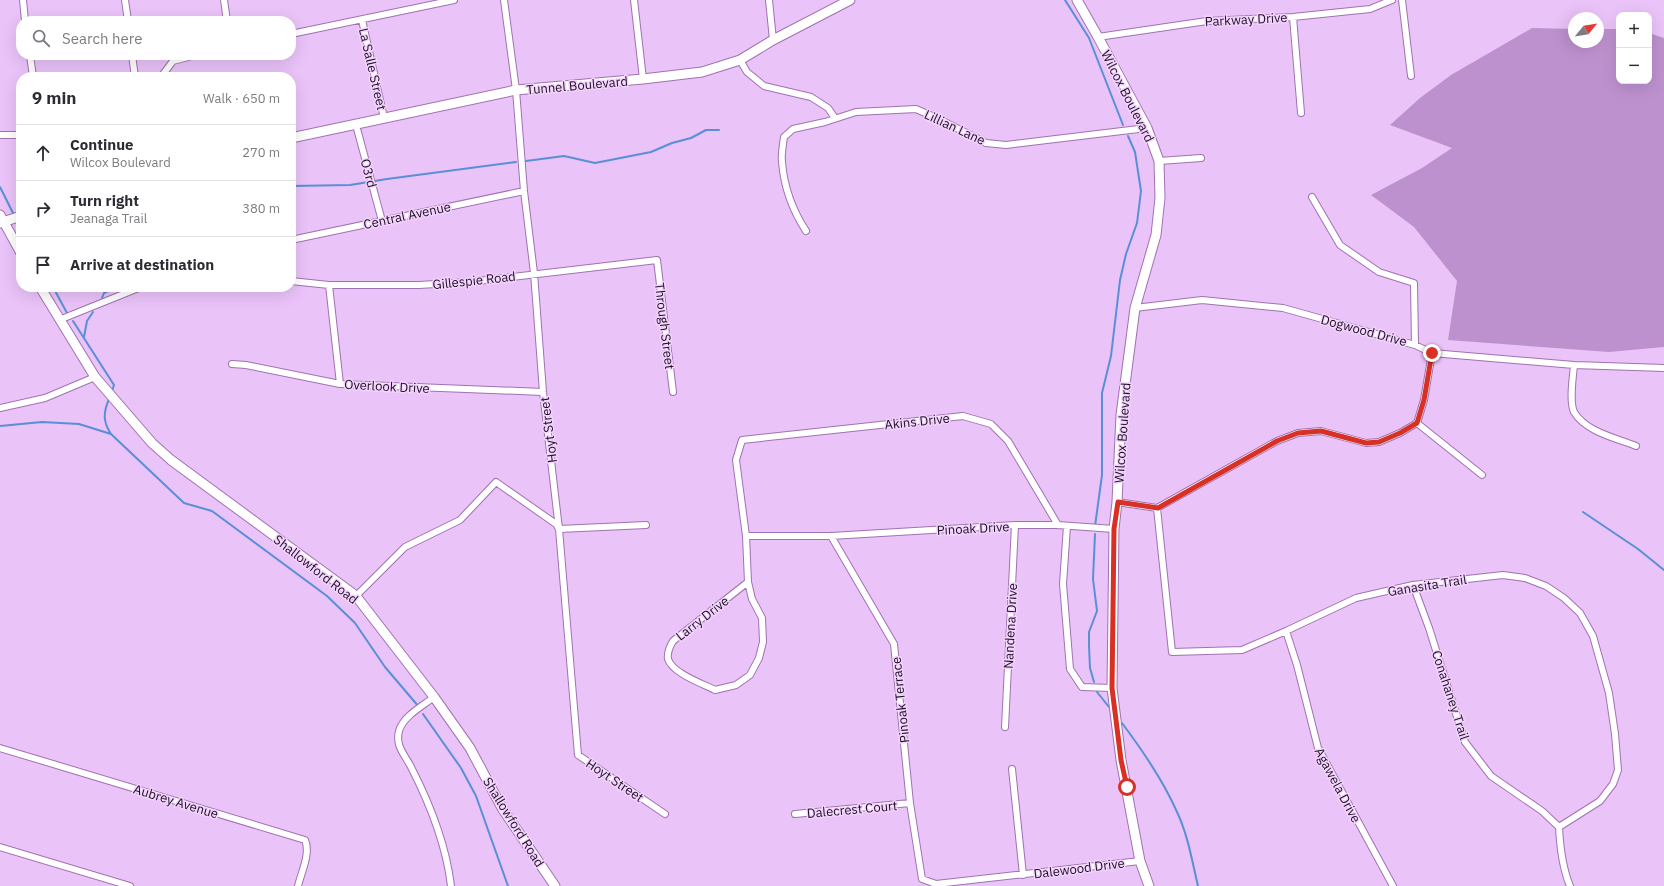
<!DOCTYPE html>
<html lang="en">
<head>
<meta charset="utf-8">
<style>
  body { margin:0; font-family:"IBM Plex Sans",sans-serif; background:#f7f7f7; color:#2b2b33 }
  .controls { position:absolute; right:12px; top:12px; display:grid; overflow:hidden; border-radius:8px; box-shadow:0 4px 16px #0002 }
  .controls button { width:36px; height:36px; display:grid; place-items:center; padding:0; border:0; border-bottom:1px solid #e1e1e2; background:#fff; color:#2b2b33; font:20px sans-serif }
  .compass { position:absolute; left:1568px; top:12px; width:36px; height:36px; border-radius:50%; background:#fff; box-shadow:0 4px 16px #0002; rotate:60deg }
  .stop { position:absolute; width:12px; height:12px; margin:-9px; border:3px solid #d93025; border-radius:50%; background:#fff }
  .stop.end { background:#d93025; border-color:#fff; box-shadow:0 1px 4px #0008 }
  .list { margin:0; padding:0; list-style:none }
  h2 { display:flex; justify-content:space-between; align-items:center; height:52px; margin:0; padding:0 16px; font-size:17px }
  h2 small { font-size:13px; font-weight:400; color:#7c7c81 }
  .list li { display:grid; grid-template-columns:26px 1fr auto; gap:12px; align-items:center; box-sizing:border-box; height:56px; padding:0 16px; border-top:1px solid #e1e1e2 }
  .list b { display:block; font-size:15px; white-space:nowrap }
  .list p { margin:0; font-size:13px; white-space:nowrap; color:#7c7c81 }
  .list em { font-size:13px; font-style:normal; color:#7c7c81 }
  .icon { flex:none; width:22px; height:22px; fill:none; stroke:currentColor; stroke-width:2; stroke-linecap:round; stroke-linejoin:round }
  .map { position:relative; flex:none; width:1664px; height:886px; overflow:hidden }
  .search { position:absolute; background:#fff; box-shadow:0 4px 16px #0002; left:16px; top:16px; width:280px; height:44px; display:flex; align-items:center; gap:10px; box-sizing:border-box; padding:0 14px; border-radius:16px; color:#7c7c81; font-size:15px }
  .panel { position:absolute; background:#fff; box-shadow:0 4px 16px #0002; left:16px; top:72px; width:280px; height:220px; border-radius:16px }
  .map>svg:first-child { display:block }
</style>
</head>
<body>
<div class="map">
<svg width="1664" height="886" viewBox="0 0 1664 886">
  <rect width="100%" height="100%" fill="#eac3f9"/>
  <path fill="#bd91ce" d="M1532,28L1574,29V42H1598V29H1619V81H1649V33L1664,38V347L1609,352L1448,340L1457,281L1414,227L1371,195L1422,168L1452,148L1390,125L1420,98L1451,75Z"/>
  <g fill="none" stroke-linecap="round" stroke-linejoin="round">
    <path stroke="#5a8fd7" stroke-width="2" d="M1065,0L1089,38L1123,125
      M526,161L564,156L595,163L651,152L672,143L691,138L706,130H719
      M291,186L350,185L387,179L516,162
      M0,187L13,213
      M19,224L21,227
      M53,287L67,313
      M102,298L104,293L117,287
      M73,321L114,385L112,391
      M84,337L87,321L93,312
      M109,399C103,413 103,422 111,434L184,503L212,511L327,596L355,623L385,667L419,707
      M0,426L42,422L79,424L111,434
      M1583,512L1638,549L1664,570
      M1095,526L1102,475V393L1111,356L1120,280L1126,254L1137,223L1141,191L1135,152L1128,136
      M1094,682L1090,668L1089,646V632L1097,611L1093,579L1095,534
      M1097,692L1109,707
      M423,714L461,768L476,796L508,886
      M1122,723C1143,751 1163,780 1177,812C1188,835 1192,861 1198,886"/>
    <g stroke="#a072b1" stroke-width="8">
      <path id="street" d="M23,0L25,21
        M125,0L128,21
        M224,0L227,21
        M504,0L516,90L524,191L534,273L543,392L559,529L578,755L665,814
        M634,0L643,79
        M769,0L773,40
        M1402,0L1411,76
        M1293,17L1301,113
        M362,20L384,118
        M291,34L454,0
        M1098,37L1207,21L1293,17L1370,9L1392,0
        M30,55L33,77
        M132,55L135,77
        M740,60L747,72L764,86L811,97L828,108L835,118
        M161,77L173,61L196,55
        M356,125L382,221
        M0,135H21
        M1159,161L1201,158
        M1312,197L1340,245L1379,272L1414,283L1415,345
        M806,231C793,211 784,187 782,162C781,154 783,145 784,137L793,129L825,122L856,112L916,109L941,120L986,143L1006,145L1147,128
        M291,240L524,191
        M291,281L329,285H419L470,282L657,260L673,392
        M329,285L340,384
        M1135,308L1202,300L1283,308L1415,345L1432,353L1574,365L1664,368
        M59,320L141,287
        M232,364L246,365L340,384L543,392
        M1574,365C1573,377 1569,401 1574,412C1586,432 1616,438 1636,446
        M0,408L45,398L95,377
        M1417,423L1482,475
        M1117,502L1157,508L1277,441L1298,433L1321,431L1366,443L1379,442L1400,433L1417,423L1424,400L1432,353
        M1157,508L1172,652L1242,650L1286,631L1356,598L1413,585L1503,575L1525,578L1546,586L1564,598L1580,613L1593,636L1609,693L1615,734L1618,770L1613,784L1600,801L1559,827
        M1067,526L1063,584L1070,669L1082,687L1112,688
        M746,536H831L1015,525H1058L1114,529
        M831,536L894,644L910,803L922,879L936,884L1140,861
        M748,582L746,536L736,460L742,440L963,416L991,424L1008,441L1058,525
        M748,582L752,599L762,618L763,642L759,658L750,675L736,685L715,690C703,684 672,673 668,659C667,653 670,646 673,641Z
        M1413,585L1429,628L1465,742L1491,776L1542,811L1559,827C1560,847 1562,867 1570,886
        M356,596L405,547L460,520L496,482L556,524L559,529L646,525
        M1286,631L1297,665L1318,748L1393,886
        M434,697C423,706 403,716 399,731C395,746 405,755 411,767C430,804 446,844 451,886
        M1005,727L1015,525
        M0,748L305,840C311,853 301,873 298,886
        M1012,769L1023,875
        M795,814L910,803
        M0,847L130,886"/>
    </g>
    <g stroke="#a072b1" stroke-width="11">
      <path id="secondary" d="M1077,0L1098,37L1147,128L1159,161L1160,198L1156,235L1135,308L1121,415L1117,502L1114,529L1112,688L1121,760L1140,861L1149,886
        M291,138L516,90L643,79L702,72L740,60L773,40L850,0
        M0,215L21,253
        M0,223L21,216
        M40,287L95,377L152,443L171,460L356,596L434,697L470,748L502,808L555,886"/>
    </g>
    <use href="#street" stroke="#fff" stroke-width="6"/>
    <use href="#secondary" stroke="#fff" stroke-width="9"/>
  </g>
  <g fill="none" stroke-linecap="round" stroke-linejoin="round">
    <path stroke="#d93025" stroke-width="5" d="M1127,787L1121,760L1112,688L1114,529L1118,502L1158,508L1277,441L1298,433L1321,431L1366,443L1379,442L1400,433L1417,423L1424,400L1432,353"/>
  </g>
  <g text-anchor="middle" stroke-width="3" stroke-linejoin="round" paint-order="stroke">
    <g font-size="13" fill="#200e26" stroke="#f2d4fd">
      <text transform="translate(1246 19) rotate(-3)" y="5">Parkway Drive</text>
      <text transform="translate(373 69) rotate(77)" y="5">La Salle Street</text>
      <text transform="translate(577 85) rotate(-5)" y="5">Tunnel Boulevard</text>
      <text transform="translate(1128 96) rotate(63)" y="5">Wilcox Boulevard</text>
      <text transform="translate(955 127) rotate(25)" y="5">Lillian Lane</text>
      <text transform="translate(369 173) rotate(75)" y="5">O3rd</text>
      <text transform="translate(407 215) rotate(-12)" y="5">Central Avenue</text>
      <text transform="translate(474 280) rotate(-6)" y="5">Gillespie Road</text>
      <text transform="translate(665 326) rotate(83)" y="5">Through Street</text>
      <text transform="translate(1364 330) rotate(15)" y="5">Dogwood Drive</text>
      <text transform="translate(387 386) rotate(3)" y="5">Overlook Drive</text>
      <text transform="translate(917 421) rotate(-6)" y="5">Akins Drive</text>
      <text transform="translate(548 430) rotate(-97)" y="5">Hoyt Street</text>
      <text transform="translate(1122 433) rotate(-86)" y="5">Wilcox Boulevard</text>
      <text transform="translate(973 528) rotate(-3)" y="5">Pinoak Drive</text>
      <text transform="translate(316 569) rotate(38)" y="5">Shallowford Road</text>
      <text transform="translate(1427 585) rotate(-9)" y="5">Ganasita Trail</text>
      <text transform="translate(702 618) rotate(-38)" y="5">Larry Drive</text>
      <text transform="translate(1010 626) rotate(-87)" y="5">Nandena Drive</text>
      <text transform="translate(1451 695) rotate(72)" y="5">Conahaney Trail</text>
      <text transform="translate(900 700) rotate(-96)" y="5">Pinoak Terrace</text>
      <text transform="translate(615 780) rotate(34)" y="5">Hoyt Street</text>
      <text transform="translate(1338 785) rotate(62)" y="5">Agawela Drive</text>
      <text transform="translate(176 801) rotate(17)" y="5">Aubrey Avenue</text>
      <text transform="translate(852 809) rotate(-5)" y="5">Dalecrest Court</text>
      <text transform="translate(514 822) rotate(58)" y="5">Shallowford Road</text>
      <text transform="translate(1079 868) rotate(-7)" y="5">Dalewood Drive</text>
    </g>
  </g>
</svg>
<div class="controls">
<button>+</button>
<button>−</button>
</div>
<svg class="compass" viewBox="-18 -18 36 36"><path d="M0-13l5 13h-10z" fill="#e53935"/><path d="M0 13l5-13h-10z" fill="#7c7c81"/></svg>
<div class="stop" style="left:1127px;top:787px"></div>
<div class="stop end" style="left:1432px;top:353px"></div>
<div class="search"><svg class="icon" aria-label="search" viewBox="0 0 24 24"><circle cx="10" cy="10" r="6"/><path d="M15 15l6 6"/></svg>Search here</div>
<section class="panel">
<h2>9 min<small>Walk · 650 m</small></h2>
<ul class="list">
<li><svg class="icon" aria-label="ahead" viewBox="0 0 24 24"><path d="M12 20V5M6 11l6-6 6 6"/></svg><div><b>Continue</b><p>Wilcox Boulevard</p></div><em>270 m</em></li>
<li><svg class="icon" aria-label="right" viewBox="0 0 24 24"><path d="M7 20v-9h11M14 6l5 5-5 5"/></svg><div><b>Turn right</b><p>Jeanaga Trail</p></div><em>380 m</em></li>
<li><svg class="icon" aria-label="arrive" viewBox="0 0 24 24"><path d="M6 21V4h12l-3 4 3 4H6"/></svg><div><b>Arrive at destination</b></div></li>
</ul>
</section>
</div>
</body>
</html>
